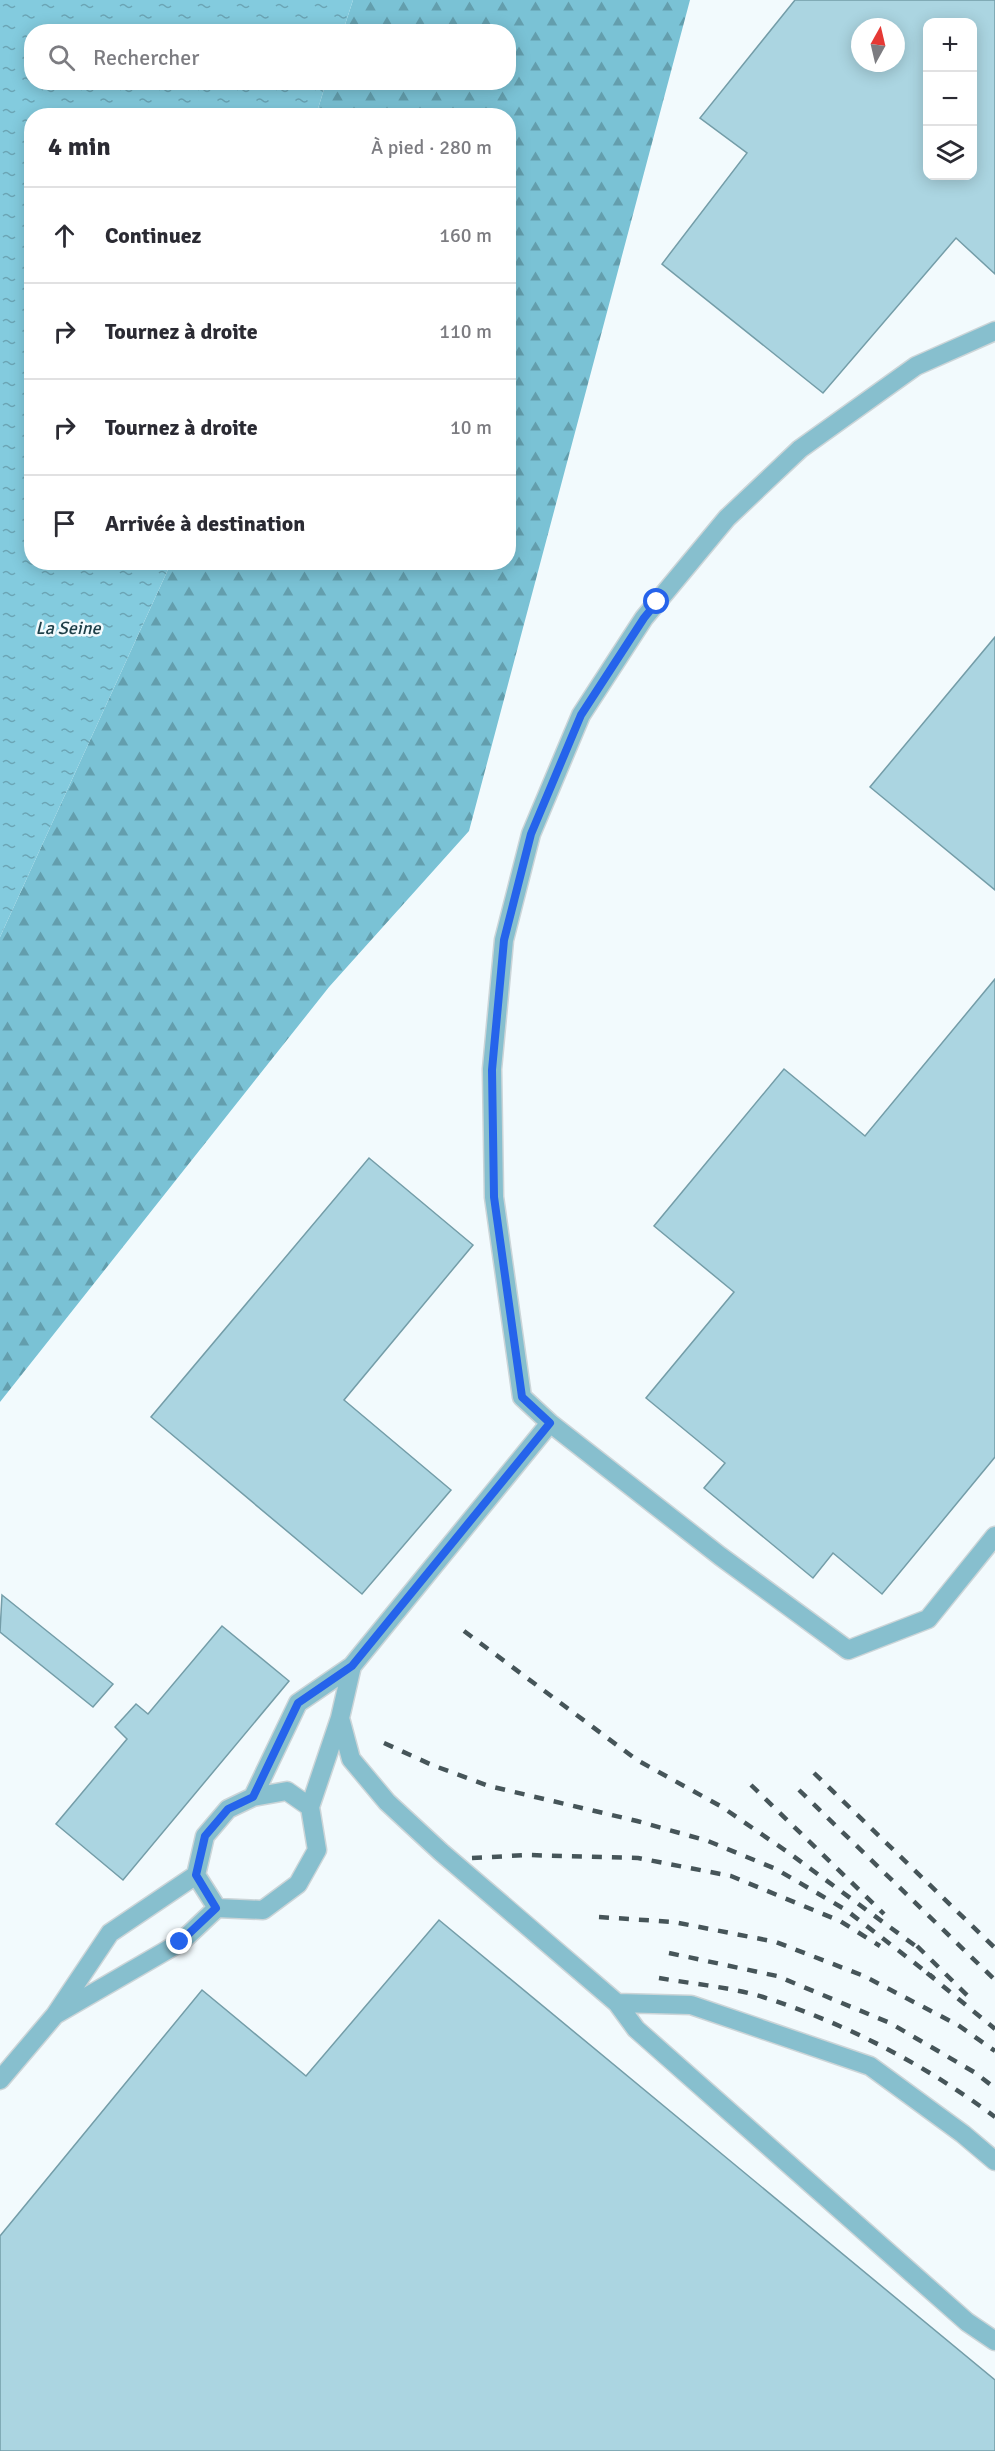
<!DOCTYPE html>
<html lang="fr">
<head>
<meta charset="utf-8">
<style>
  body { margin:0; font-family:Signika,sans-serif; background:#f2f2f3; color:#2b2b33 }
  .controls { position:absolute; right:18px; top:18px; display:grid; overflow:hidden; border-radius:12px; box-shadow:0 3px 15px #0003 }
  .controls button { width:54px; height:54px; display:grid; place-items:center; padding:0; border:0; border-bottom:2px solid #e1e1e2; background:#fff; color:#2b2b33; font:30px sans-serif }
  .compass { position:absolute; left:851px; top:18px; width:54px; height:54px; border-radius:50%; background:#fff; box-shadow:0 3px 15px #0003; rotate:8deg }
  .stop { position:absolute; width:18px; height:18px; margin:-14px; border:4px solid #2563eb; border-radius:50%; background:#fff }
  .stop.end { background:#2563eb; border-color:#fff; box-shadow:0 2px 6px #0008 }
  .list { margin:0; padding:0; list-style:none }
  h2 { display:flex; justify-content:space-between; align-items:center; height:78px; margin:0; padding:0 24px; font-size:26px }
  h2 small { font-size:20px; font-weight:400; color:#7c7c81 }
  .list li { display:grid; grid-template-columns:39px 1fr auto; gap:18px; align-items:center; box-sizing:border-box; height:96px; padding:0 24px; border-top:2px solid #e1e1e2 }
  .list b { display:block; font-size:22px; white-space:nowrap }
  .list em { font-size:20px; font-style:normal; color:#7c7c81 }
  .icon { flex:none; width:33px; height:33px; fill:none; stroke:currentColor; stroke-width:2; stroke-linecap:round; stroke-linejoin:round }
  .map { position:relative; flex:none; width:995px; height:2451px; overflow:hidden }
  .search { position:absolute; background:#fff; box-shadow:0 3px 15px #0003; left:24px; top:24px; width:492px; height:66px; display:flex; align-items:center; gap:15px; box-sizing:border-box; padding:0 21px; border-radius:24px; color:#7c7c81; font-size:22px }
  .panel { position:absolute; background:#fff; box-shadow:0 3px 15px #0003; left:24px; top:108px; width:492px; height:462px; border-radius:24px }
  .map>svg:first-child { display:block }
</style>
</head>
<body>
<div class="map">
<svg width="995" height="2451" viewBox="0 0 995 2451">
  <defs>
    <pattern id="forest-firs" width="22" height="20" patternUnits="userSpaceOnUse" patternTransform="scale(1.5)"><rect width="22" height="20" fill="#7ac2d5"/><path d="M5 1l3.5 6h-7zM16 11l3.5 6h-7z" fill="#639ead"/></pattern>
    <pattern id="water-ripples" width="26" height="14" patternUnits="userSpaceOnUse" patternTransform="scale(1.5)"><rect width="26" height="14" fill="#83cbde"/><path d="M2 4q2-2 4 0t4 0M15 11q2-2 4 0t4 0" fill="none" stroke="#6ba5b5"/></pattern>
  </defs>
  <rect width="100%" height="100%" fill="#f2fafd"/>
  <path fill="url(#forest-firs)" d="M353,0H690L469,831L329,987L0,1402V937L171,563L508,562V116L316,115L326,83L508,82V32L343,31Z"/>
  <path fill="url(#water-ripples)" d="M0,0H353L343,31L32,32V82L326,83L316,115L32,116V562L171,563L0,937Z"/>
  <path fill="#abd5e1" stroke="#749da8" stroke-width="1.5" fill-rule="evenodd" d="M795,0H995V274L956,238L823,393L662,264L747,153L700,118ZM928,22H972V176H928ZM860,27H896V63H860Z
    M995,637V890L870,787Z
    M995,979V1457L882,1594L833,1553L813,1578L704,1488L725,1463L646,1398L734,1292L654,1226L784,1069L865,1136Z
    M369,1158L473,1245L344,1400L451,1490L362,1594L151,1417Z
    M2,1595L113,1684L93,1707L0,1632Z
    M222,1626L289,1681L123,1880L56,1824L127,1739L115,1727L136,1704L148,1714Z
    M439,1920L995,2380V2451H0V2236L202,1990L306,2076Z"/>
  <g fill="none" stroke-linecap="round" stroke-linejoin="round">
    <g stroke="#ccd5d8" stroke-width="21">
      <path id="service" d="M995,331L916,366L800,449L727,518L644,618L581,715L531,834L504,940L492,1069L494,1197L522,1397L550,1423L720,1556L848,1650L928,1619L995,1536
        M352,1666L550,1423
        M340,1718L351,1759L387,1802L441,1852L617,2003
        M253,1797L298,1703L352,1666L340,1718L310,1807L317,1850L298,1884L263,1910L217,1908L196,1875L205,1836L228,1809L253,1797L287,1791L310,1807
        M196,1875L110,1933L55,2015L181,1942L217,1908
        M0,2080L55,2015
        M995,2161L963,2134L870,2066L691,2005L617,2003L636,2029L967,2322L995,2341"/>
    </g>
    <use href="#service" stroke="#87bfce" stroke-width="18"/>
    <path stroke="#465559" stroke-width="4.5" stroke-dasharray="10 10" stroke-linecap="butt" d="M464,1631L637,1760L722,1807L789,1853L921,1950
      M384,1743L432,1765L489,1786L637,1821L708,1841L776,1869L846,1910L934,1978
      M814,1773L995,1948
      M751,1785L884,1914
      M799,1790L995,1980
      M472,1858L528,1855L638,1858L731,1876L840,1921L880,1946
      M599,1917L674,1922L776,1942L864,1976L958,2025L995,2051
      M917,1946L970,1998
      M669,1953L777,1976L890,2023L974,2072L995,2088
      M927,1973L995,2029
      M659,1978C693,1984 730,1987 763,1997C845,2023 926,2065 995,2117"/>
  </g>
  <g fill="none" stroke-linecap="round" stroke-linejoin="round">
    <path stroke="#2563eb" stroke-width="8" d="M180,1942L216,1908L196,1875L205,1836L228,1809L253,1797L298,1703L352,1666L550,1423L522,1397L494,1197L492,1070L504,940L531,834L581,715L644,618L657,602"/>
  </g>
  <g text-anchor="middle" stroke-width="5" stroke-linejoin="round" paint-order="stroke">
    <g font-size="18" font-style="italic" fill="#1d3f48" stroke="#f2fafd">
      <text x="68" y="634">La Seine</text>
    </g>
  </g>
</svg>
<div class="controls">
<button>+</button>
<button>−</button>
<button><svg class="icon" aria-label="layers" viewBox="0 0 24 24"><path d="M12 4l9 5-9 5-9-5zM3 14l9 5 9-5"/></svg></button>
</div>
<svg class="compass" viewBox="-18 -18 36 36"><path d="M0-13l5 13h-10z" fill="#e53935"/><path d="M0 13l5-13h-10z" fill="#7c7c81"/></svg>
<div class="stop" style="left:657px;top:602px"></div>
<div class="stop end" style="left:180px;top:1942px"></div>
<div class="search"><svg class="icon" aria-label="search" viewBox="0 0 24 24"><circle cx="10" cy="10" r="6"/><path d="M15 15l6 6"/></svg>Rechercher</div>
<section class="panel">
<h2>4 min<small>À pied · 280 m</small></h2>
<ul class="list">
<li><svg class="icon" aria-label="ahead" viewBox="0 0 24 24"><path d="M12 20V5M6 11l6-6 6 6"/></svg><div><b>Continuez</b></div><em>160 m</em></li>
<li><svg class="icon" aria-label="right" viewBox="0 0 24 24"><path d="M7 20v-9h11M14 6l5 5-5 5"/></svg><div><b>Tournez à droite</b></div><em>110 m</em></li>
<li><svg class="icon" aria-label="right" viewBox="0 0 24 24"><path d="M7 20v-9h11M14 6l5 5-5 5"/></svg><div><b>Tournez à droite</b></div><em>10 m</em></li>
<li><svg class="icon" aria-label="arrive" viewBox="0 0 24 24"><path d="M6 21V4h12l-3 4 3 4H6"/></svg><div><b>Arrivée à destination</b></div></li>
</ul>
</section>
</div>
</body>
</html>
